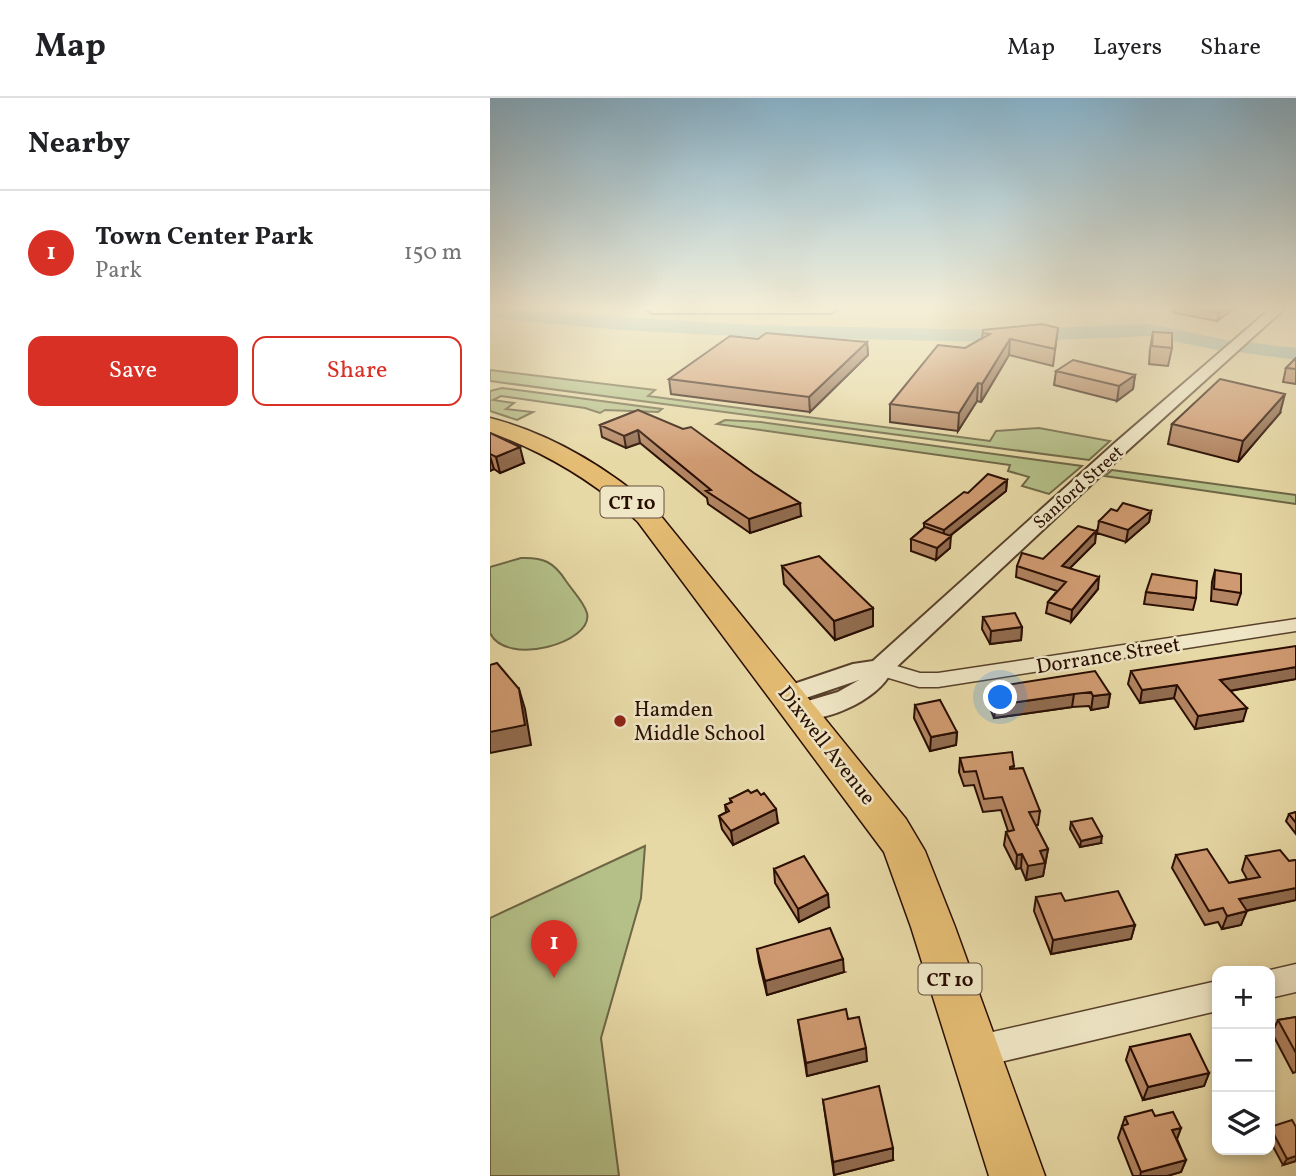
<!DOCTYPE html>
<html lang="en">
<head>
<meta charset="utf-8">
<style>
  body { margin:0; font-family:Vollkorn,serif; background:#f6f6f6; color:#202124 }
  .controls { position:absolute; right:21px; bottom:21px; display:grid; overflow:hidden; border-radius:14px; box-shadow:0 4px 10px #0003 }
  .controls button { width:63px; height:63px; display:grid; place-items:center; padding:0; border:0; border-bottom:2px solid #e0e0e0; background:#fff; color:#202124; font:35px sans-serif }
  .you { position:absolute; left:511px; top:600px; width:24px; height:24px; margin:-18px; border:5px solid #fff; border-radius:50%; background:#1a73e8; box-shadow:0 0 0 10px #1a73e833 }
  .badge { display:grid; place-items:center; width:46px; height:46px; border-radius:50%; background:#d93025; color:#fff; font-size:23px; font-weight:700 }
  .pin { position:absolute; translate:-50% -58px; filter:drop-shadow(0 2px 4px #0008) }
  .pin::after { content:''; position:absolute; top:37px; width:24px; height:21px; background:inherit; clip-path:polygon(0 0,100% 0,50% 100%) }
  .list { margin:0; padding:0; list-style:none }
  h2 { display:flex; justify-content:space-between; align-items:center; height:91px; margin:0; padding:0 28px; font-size:30px }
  h2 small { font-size:23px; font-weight:400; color:#757577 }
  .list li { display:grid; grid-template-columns:46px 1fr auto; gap:21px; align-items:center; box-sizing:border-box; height:126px; padding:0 28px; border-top:2px solid #e0e0e0 }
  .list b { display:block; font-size:26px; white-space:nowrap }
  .list p { margin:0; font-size:23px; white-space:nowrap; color:#757577 }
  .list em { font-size:23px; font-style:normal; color:#757577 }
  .actions { display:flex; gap:14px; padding:21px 28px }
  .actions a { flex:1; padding:16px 0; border:2px solid #d93025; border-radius:14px; text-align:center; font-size:24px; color:#d93025 }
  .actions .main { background:#d93025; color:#fff }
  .icon { flex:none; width:38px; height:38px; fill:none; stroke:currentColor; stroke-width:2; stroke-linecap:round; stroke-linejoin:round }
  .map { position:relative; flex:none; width:806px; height:1078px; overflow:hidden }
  header { display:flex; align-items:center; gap:42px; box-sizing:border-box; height:98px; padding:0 35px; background:#fff; border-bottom:2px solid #e0e0e0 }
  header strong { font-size:33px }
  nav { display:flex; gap:38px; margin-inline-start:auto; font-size:24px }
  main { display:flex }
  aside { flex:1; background:#fff }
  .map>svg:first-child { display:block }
</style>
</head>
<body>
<header>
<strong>Map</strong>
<nav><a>Map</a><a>Layers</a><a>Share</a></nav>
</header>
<main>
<aside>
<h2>Nearby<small></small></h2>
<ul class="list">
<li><span class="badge">1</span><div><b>Town Center Park</b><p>Park</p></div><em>150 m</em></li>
</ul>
<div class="actions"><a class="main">Save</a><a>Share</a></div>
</aside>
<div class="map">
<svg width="806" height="1078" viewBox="0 0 806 1078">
  <rect width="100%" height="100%" fill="#e7d9a6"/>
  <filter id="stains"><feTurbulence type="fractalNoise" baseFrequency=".00286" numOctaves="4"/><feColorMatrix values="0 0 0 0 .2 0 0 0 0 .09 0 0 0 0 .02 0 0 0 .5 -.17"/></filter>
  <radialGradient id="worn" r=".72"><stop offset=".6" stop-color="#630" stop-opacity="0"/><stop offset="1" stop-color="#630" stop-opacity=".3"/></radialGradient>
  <path fill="#b4c088" stroke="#6e6645" stroke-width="2" d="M0,272L165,292L158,298L500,343L506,333L549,330L620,343L599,362L0,283Z
    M12,290L172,311L168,314L115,312L110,315L95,310L11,298L3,302L24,305L16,311L43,314L27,322L0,313V293Z
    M235,322L271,324L592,368L559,396L532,388L539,379L518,373L520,367L227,326Z
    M622,372L806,397V406L615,378Z
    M31,460C53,459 64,464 76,483C82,492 94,504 97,515C104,545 16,569 0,535V469Z
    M155,748L151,800L111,940L129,1078H0V820Z"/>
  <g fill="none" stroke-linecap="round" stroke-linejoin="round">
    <path fill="#98b9ae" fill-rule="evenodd" d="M0,211L264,227L511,232L659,226L737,242L744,244L747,248L744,252L737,254L659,238L511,244L264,239L131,232L0,220Z
      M756,244L806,250V262L749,254L746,250L749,246Z"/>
    <g stroke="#58402b" stroke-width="3">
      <path id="minor" d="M806,521V533L448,589H429L382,575L379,570L382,565L390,563L430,575H448Z
        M806,866V894L780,900V873H776Z
        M727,883V913L485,970L473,965L468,954L473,943L485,938Z"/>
    </g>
    <g stroke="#58402b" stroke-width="4">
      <path id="tertiary" d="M780,211H794L638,352L401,574C389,602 330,628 301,620L297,614L301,608L348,594L369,582L298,606L289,603L285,597L289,591L363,566L383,563L626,344Z"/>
    </g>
    <g stroke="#280d02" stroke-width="4">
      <path id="secondary" d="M156,211H347L340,215H163Z"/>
    </g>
    <g stroke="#280d02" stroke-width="3">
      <path id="primary" d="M0,320C62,336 119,371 166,412L416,721L435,753L465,829L555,1078H499L421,829L394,754L148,424C104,383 56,355 0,334Z"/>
    </g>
    <use href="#minor" fill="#efe6c5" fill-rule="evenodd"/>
    <use href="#tertiary" fill="#efe6c5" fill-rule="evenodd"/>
    <use href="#secondary" fill="#efe6c5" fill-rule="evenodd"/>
    <use href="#primary" fill="#e4bc73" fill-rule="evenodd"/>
  </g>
  <path fill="#b28461" stroke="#280d02" stroke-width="2" d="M685,211H743L727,223L684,215Z
    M568,230L563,268L519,257L491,304L487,303L468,333L400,324V306L475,250L492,240L493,232Z
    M663,234L682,250L678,268L659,266L660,251Z
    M268,241L377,244L378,257L320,314L181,296L179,281Z
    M806,260V286L793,284L796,270Z
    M566,273L645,277L643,291L627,303L564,287Z
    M148,312L311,418L260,435L218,406L217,400L150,345L136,350L112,339L110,327Z
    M790,315L748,364L678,346L682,326Z
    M0,335L34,365L10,375L4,371L0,373Z
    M517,382L516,393L460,438V450L446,462L421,453V441L434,430V425L478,395Z
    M627,413H661L659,424L636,444L607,435L609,423Z
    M606,433L605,445L580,470L608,491L581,524L556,515L558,504L567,493L526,479L527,468L553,461Z
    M292,468L383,510V528L345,542L294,486Z
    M725,472L751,495L747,507L721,503L722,484Z
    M656,494L706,500L703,512L654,506Z
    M493,519L532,529L531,542L500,546L492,531Z
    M641,573L806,581L740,593L753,623L705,631L684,600L650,605L638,586Z
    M498,590L620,596L618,609L601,612L599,608L582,609L504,620L497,603Z
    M425,607L467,634L466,647L440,653L424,620Z
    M470,660L524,668L523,671L550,713L548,727H545L558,751L553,778L536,782L531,770L526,771L514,747L516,734L518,733L511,712L493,714L484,687L474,688L469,674Z
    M240,701L288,725L243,747L232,731L229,718L236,714L235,707L241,705Z
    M806,714V736L796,723L799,716Z
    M581,724L611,745L590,749L580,731Z
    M686,757L739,785L757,781L752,772L756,758L799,763L806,762V802L756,813L751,827L732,831L728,824L715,827L682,770Z
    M284,771L339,809L309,824L285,785Z
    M546,799L575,803L645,827L641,841L561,856L544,813Z
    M267,851L354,874L277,897L269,864Z
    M806,919V974L803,975L782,935L788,922Z
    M358,921L377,963L317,978L308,922Z
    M640,949L719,975L714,988L653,1002L636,962Z
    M333,1002L403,1062L344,1077Z
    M665,1018L691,1030L687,1041L696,1062L691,1074L677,1078H643L628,1040L635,1019Z
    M780,1029L806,1063L793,1067L780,1043Z"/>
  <path fill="#916c4f" stroke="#280d02" stroke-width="2" d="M734,211H743L727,223L729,215Z
    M520,241L519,257L491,304L492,286Z
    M377,244L378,257L320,314L319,299Z
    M645,277L643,291L627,303L629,288Z
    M488,285L487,303L468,333L469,315Z
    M795,296L790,315L748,364L753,343Z
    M148,332L150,345L136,350L134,338Z
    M30,349L34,365L10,375L6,359Z
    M0,358L4,371L0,373Z
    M517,382L516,393L453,443L454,432Z
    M310,405L311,418L260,435L259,421Z
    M661,413L659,424L636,444L638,432Z
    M606,433L605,445L571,479L572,468Z
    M461,438L460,450L446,462L447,450Z
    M609,479L608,491L581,524L582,512Z
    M383,510V528L345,542L344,523Z
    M532,529L531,542L500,546L501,533Z
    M806,569V581L727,595L730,582Z
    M687,587L684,600L650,605L652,592Z
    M29,591L35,611L41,647L0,655V634Z
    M584,596L582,609L504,620L506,607Z
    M620,596L618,609L601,612L603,598Z
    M757,610L753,623L705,631L708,618Z
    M467,634L466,647L440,653L441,639Z
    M286,711L288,725L243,747L241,733Z
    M612,738L611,745L590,749L591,743Z
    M558,751L553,778L536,782L538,768L550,753Z
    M532,756L531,770L526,771L527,757Z
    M806,790V802L744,815L749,801Z
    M338,796L339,809L309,824L308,811Z
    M757,813L751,827L732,831L737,818Z
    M645,827L641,841L561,856L563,842Z
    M353,861L354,874L277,897L275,883Z
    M376,950L377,963L317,978L316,965Z
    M719,975L714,988L653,1002L658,989Z
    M691,1030L686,1043L682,1032Z
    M403,1050V1062L344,1077L343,1064Z
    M806,1058V1063L793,1067L797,1061Z
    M696,1062L691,1074L677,1078H650L651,1074Z"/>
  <path fill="#cf9a71" stroke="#280d02" stroke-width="2" d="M708,211H734L729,215Z
    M552,226L568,230L565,251L520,241L492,286L488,285L469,315L400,306L448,247L475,250L500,236L493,235V232Z
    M663,234L682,235V250L662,248Z
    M276,235L377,244L319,299L179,281L240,238L268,241Z
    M806,260V271L796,270Z
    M583,262L645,277L629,288L566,273Z
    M730,281L795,296L753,343L682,326Z
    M148,312L193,331L201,329L264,375L310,405L259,421L216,393L221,392L148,332L134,338L110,327Z
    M0,335L30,349L6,359L0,356Z
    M498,376L517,382L454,432L434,425L474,394L478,395Z
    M633,405L661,413L638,432L609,423L621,411L627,413Z
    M588,428L606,433L572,468L609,479L582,512L558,504L576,484L527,468L532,455L553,461Z
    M435,429L461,438L447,450L421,441Z
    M329,458L383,510L344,523L292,468Z
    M725,472L751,476V495L724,491Z
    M662,476L707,483L706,500L656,494Z
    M525,515L532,529L501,533L493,519Z
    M806,548V569L730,582L757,610L708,618L687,587L652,592L641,573Z
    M7,565L29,591L35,627L0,634V567Z
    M605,573L620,596L603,598L601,594L584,596L506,607L498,590Z
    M450,602L467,634L441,639L425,607Z
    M522,654L524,668L520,669V671L533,670L550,713L539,714L558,751L550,753L555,765L538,768L532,756L527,757L516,734L524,732L512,699L494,701L486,673L474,674L470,660Z
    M258,692L261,695L267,692L271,697L274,695L286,711L241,733L229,718L239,713L235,707L242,704L240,701Z
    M806,714V725L799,716Z
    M602,720L612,738L591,743L581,724Z
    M717,751L739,785L770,779L756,758L790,752L799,763L806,762V790L749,801L757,813L737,818L733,810L719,813L686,757Z
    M314,758L338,796L308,811L284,771Z
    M628,793L645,827L563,842L546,799L571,795L575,803Z
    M340,830L353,861L275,883L267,851Z
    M356,911L358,921L369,919L376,950L316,965L308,922Z
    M806,919V955L788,922Z
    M700,936L719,975L658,989L640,949Z
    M389,988L403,1050L343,1064L333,1002Z
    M662,1012L665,1018L683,1014L691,1030L682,1032L696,1062L651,1074L632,1028L638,1026L635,1019Z
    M802,1022L806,1029V1058L797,1061L780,1029Z"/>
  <linearGradient id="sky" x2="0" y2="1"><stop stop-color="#88b6d1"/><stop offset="0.58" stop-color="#f4eed7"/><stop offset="1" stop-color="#f4eed7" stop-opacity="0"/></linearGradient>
  <rect width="806" height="362" fill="url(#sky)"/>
  <circle fill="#8f2418" stroke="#efe6c5" stroke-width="2.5" cx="130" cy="623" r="7"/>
  <g text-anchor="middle" stroke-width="5" stroke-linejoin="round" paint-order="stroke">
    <g font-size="18" fill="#280d02" stroke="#efe6c5">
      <text transform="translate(588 389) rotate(-42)" y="6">Sanford Street</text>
    </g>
    <g fill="#efe6c5" stroke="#644e3c" stroke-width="2">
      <rect x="110.5" y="388.5" width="63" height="31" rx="5"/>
      <rect x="428.5" y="865.5" width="63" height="31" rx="5"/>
    </g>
    <g font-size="19" font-weight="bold" fill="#280d02">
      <text x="142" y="411">CT 10</text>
      <text x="460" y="888">CT 10</text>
    </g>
    <g font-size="21" fill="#280d02" stroke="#efe6c5">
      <text transform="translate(618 557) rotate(-9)" y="7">Dorrance Street</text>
      <text transform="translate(337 647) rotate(52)" y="7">Dixwell Avenue</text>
    </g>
    <g font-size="21" fill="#280d02" stroke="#efe6c5" text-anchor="start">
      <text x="144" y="618">Hamden<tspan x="144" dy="24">Middle School</tspan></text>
    </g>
  </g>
  <rect width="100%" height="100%" filter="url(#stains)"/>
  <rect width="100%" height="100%" fill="url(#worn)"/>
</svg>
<div class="controls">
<button>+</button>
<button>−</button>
<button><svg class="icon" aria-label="layers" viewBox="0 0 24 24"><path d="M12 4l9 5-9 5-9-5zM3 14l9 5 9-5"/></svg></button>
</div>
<div class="you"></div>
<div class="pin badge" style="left:64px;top:880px">1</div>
</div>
</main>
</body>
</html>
